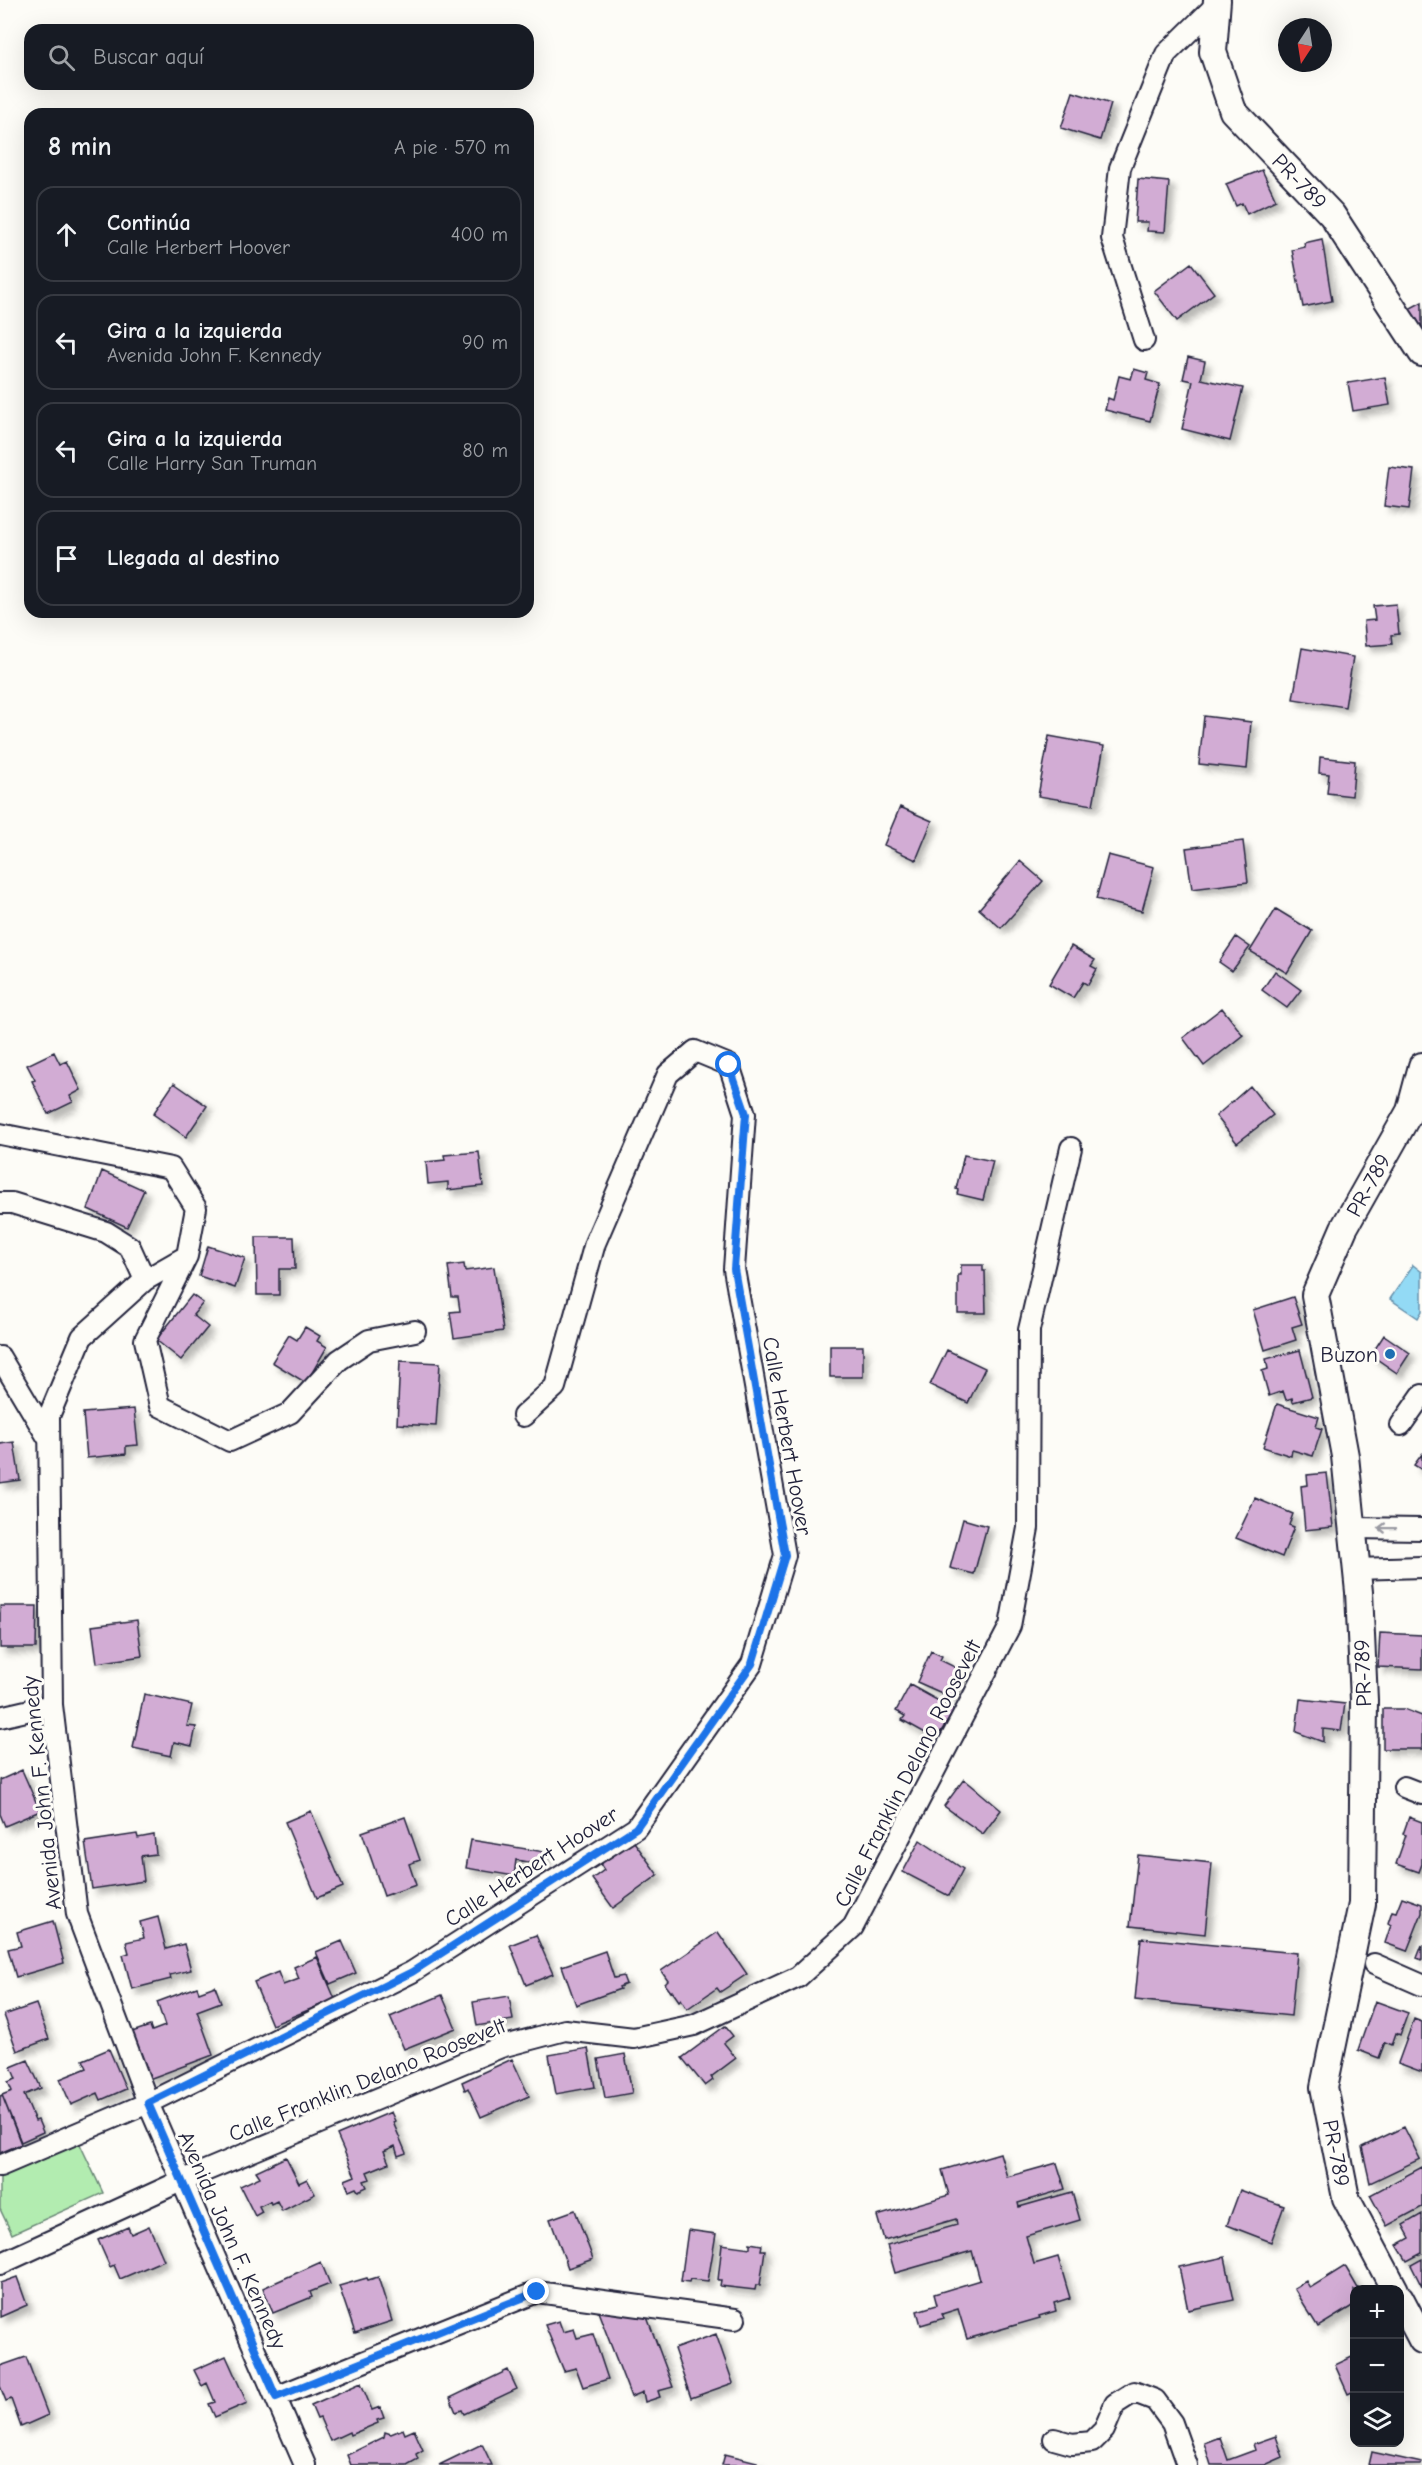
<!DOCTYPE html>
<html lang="es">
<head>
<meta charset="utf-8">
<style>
  body { margin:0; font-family:"Comic Neue",sans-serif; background:#242831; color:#f1f3f6 }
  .controls { position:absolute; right:18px; bottom:18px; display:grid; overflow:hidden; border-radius:12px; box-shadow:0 6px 24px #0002 }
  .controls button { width:54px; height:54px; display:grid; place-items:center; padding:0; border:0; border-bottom:2px solid #363941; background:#171b24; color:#f1f3f6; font:30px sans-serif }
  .compass { position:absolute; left:1278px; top:18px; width:54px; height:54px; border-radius:50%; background:#171b24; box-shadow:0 6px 24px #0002; rotate:192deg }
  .stop { position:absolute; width:18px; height:18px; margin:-14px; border:4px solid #1a73e8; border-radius:50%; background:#fff }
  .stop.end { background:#1a73e8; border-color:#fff; box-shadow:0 2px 6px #0008 }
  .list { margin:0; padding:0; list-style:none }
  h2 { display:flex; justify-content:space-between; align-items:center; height:78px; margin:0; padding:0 24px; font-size:26px }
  h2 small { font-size:20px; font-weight:400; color:#9ea1a6 }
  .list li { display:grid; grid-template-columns:39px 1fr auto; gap:18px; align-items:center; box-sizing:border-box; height:96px; margin:0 12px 12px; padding:0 12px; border:2px solid #363941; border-radius:18px }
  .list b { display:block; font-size:22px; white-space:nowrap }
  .list p { margin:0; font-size:20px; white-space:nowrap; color:#9ea1a6 }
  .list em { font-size:20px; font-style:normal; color:#9ea1a6 }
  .icon { flex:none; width:33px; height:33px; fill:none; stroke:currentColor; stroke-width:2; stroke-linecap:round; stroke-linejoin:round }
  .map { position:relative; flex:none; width:1422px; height:2465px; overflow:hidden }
  .search { position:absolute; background:#171b24; box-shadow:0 6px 24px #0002; left:24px; top:24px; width:510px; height:66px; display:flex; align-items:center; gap:15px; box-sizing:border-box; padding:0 21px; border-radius:18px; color:#9ea1a6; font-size:22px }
  .panel { position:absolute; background:#171b24; box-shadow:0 6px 24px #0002; left:24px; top:108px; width:510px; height:510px; border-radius:18px }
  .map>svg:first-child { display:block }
</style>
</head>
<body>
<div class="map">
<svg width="1422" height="2465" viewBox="0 0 1422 2465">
  <defs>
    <filter id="shadow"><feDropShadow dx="5.5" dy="5.5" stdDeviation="3" flood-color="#0004"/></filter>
  </defs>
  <rect width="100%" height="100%" fill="#fdfcf7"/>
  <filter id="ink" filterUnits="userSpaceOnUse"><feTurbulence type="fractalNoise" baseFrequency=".0167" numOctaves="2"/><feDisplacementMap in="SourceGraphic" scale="12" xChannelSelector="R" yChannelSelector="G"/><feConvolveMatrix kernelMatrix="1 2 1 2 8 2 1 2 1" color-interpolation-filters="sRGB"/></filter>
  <g filter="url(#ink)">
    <path fill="#b2ecb0" stroke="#6a8776" stroke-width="1.5" d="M78,2140L103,2193L12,2234L0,2209V2175Z"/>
    <path fill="#93daf5" stroke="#6690ab" stroke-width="1.5" d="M1413,1265L1422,1272V1311L1418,1318L1390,1299Z"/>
    <path fill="#d2acd4" stroke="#22223b" stroke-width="1.5" filter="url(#shadow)" d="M1073,92L1111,104L1100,140L1061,128Z
      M1262,170L1276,200L1247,214L1242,203L1236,206L1226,184Z
      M1138,179L1169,182L1165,232L1147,231L1148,222H1135Z
      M1322,239L1332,301L1303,307L1292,250L1305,247L1304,243Z
      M1191,263L1214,293L1177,321L1154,291Z
      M1422,302V340L1407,310Z
      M1188,357L1205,361L1201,379L1243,388L1230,441L1182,429L1193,381L1183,379Z
      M1134,369L1148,373L1146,380L1160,384L1150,421L1105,410L1108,398L1113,400L1119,376L1131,379Z
      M1385,377L1390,405L1353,411L1348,383Z
      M1389,467L1414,470L1409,509L1384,506Z
      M1396,604L1399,634L1391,635L1392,644L1366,646L1364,621L1375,620L1373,606Z
      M1302,648L1353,657L1345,707L1293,699Z
      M1204,716L1251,722L1247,769L1199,764Z
      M1049,736L1104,746L1093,805L1038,796Z
      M1320,757L1355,761L1352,796L1327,793L1329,774L1319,773Z
      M900,807L932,821L916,860L884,845Z
      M1243,841L1248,882L1192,889L1186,848Z
      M1108,855L1154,867L1142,911L1096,899Z
      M1020,861L1043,881L1001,928L979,909Z
      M1276,909L1312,931L1287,973L1250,951Z
      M1236,937L1250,947L1232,971L1219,962Z
      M1071,946L1095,960L1091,966L1097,969L1088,985L1083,982L1073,998L1049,984Z
      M1275,971L1301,990L1287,1008L1262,990Z
      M1222,1008L1243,1035L1204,1066L1183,1038Z
      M54,1052L60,1064L67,1061L81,1090L70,1096L73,1102L48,1114L32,1081L35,1080L27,1065Z
      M174,1083L207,1106L186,1137L153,1114Z
      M1250,1086L1273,1115L1237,1143L1216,1116Z
      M479,1152L483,1186L448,1190V1182L428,1184L426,1162L445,1160L444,1155Z
      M964,1155L993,1161L983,1200L957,1194L958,1190L956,1189Z
      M102,1171L144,1190L127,1227L88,1209Z
      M256,1237H294L295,1269H279V1295H257Z
      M208,1246L245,1258L235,1288L199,1276Z
      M464,1264L465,1271L494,1267L503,1331L454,1338L450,1312L460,1311L458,1297H452L448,1266Z
      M961,1265H983V1271H985L986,1313H958V1275H961Z
      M192,1295L203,1303L193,1315L208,1327L181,1360L156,1340Z
      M1293,1297L1302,1324L1292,1327L1296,1340L1265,1350L1253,1310Z
      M305,1327L320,1336L317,1341L327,1347L306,1383L272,1362L289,1335L297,1340Z
      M1384,1335L1410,1353L1397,1373L1371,1355Z
      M830,1346H863V1377H830Z
      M947,1350L985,1368L968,1403L930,1385Z
      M1300,1350L1312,1397L1293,1402L1292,1398L1286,1400L1283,1391L1269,1396L1262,1371L1268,1369L1266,1359Z
      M400,1361L440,1363L436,1426L397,1424Z
      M1277,1404L1319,1417L1316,1427L1322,1429L1313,1456L1292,1450L1291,1456L1263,1447Z
      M134,1409L138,1445L126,1446V1454L87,1458L83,1413Z
      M14,1442L20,1480L0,1483V1444Z
      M1422,1454V1470L1414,1465Z
      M1327,1473L1333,1527L1305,1530L1301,1486L1308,1485L1307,1475Z
      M1255,1498L1293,1514L1289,1525L1294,1527L1282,1557L1236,1538Z
      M963,1519L987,1526L974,1574L950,1568Z
      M0,1606H37L36,1648H0Z
      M137,1620L142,1656L97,1663L92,1626Z
      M1380,1633L1422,1635V1669L1378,1667Z
      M931,1651L942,1656L940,1660L965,1672L953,1698L917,1682Z
      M910,1685L955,1710L936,1739L902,1720L905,1716L896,1711Z
      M144,1694L192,1705L187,1726L196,1727L192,1746L174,1742L171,1756L133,1748Z
      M1300,1699L1345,1704L1341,1731L1323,1729V1742L1296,1732Z
      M1383,1709H1404L1422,1716V1749H1383Z
      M22,1770L40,1811L5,1826L0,1814V1780Z
      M964,1779L1001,1810L983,1834L944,1806Z
      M311,1811L343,1887L317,1898L285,1822Z
      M405,1817L420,1860L409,1864L416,1885L384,1896L362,1832Z
      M1409,1817L1422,1822V1864L1419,1872L1396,1864L1406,1835L1403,1834Z
      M137,1834L138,1838L154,1835L156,1854L141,1856L144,1881L92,1889L85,1842Z
      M632,1839L658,1875L613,1908L592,1879L604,1870L595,1856Z
      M471,1840L545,1852L543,1865L516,1860L514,1876L466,1868Z
      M920,1840L963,1869L949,1896L903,1872Z
      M1138,1855L1212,1863L1205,1934L1130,1926Z
      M1402,1897L1422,1904V1913L1407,1951L1385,1943L1391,1925L1388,1923L1392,1911L1396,1912Z
      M158,1917L166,1949L184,1944L191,1970L170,1975L171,1979L132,1989L123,1955L129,1953L126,1942L144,1938L140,1922Z
      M53,1921L64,1963L16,1977L8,1949L21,1946L17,1932Z
      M718,1932L747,1974L720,1992L717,1988L687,2009L681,1999L679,2001L672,1991L671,1992L665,1984L668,1981L661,1971Z
      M536,1935L553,1974L526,1985L510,1945Z
      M1141,1938L1297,1953L1291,2016L1135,2000Z
      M342,1941L356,1973L330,1984L316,1952Z
      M1422,1945V1960L1417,1958Z
      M605,1951L614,1978L623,1976L626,1984L619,1987L620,1989L576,2005L562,1966Z
      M317,1957L335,1999L272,2025L254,1982L278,1972L283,1985L299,1979L294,1967Z
      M215,1986L221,2002L197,2011L213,2055L149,2079L132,2032L150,2026L152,2031L165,2026L157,2002L197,1987L199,1992Z
      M442,1995L456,2028L404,2049L390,2017Z
      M509,1996L513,2020L477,2026L473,2002Z
      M1375,2001L1408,2013L1400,2035L1396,2033L1392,2045L1385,2042L1379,2058L1358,2050Z
      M36,2004L49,2039L17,2051L4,2015Z
      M1414,2019L1422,2022V2072L1398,2063Z
      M725,2026L733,2036L724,2043L736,2058L711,2077L713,2080L705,2086L682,2058Z
      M588,2048L595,2087L556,2094L549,2055Z
      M109,2049L126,2089L101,2100L98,2093L71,2105L60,2079L87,2068L83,2060Z
      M625,2054L632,2093L605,2098L598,2059Z
      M512,2059L529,2096L481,2117L468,2088L465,2090L462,2082Z
      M28,2060L41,2088L24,2095L35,2121L38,2120L43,2132L21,2142L2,2095L12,2091L8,2082L16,2079L11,2067Z
      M2,2095L21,2144L0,2153V2096Z
      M391,2112L395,2121L393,2122L406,2153L398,2156L395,2146L384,2151L389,2163L367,2172L370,2179L364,2181L367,2187L358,2191L356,2188L349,2191L345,2180L355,2176L337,2135Z
      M1404,2127L1420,2159L1370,2183L1362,2147Z
      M1000,2153L1007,2177L1057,2163L1065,2189L1018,2203L1019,2207L1072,2192L1080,2220L1026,2236L1034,2264L1058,2257L1070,2298L1054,2303L1056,2311L1039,2316L1040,2318L967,2339L958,2309L942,2314L944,2318L921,2325L917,2311L937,2305L934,2294L980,2280L972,2251L895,2273L887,2245L957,2225L956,2219L884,2240L877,2216L949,2195L942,2170Z
      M286,2157L299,2183L307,2179L315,2194L282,2211L277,2201L271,2204L270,2201L259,2206L262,2212L255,2216L240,2186L260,2177L256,2171Z
      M1422,2167V2207L1387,2226L1370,2195Z
      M1240,2190L1284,2206L1271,2242L1227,2225Z
      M575,2210L593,2259L568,2268L550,2219Z
      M1422,2214V2253L1407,2261L1397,2245L1410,2238L1403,2225Z
      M149,2226L164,2260L120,2279L114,2265L110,2267L98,2240L128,2227L131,2234Z
      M688,2230L716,2234L708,2281L690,2279L689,2282L681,2281Z
      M750,2243L762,2245L761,2250H765L760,2285H756L755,2290L720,2286L721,2280H718L722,2244L750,2248Z
      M1225,2257L1234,2300L1188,2310L1179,2267Z
      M1422,2259V2287L1411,2265Z
      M321,2262L330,2284L310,2292L312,2297L273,2313L263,2288Z
      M1345,2266L1359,2290H1354V2305L1318,2327L1294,2288L1306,2281L1310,2288Z
      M17,2277L27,2305L0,2317V2283Z
      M378,2277L392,2321L355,2333L339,2286L367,2278L368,2280Z
      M597,2309L647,2317L673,2387L658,2391L660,2397L645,2402L643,2392L631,2397Z
      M559,2321L563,2332L574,2329L577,2338L593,2334L608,2379L583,2387L576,2368L564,2371L545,2325Z
      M716,2334L733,2383L691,2398L674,2349Z
      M226,2356L247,2403L215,2417L209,2404L215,2402L207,2383L202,2386L194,2370Z
      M1354,2356V2391L1348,2394L1335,2365Z
      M26,2357L48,2415L21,2427L11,2399L6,2401L0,2386V2366Z
      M508,2370L517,2389L464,2414L462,2410L456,2412L450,2398Z
      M361,2383L372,2410L380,2407L384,2418L377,2420L378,2423L350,2435L349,2432L330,2441L320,2418L317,2419L311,2405Z
      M403,2429L405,2434L414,2430L423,2450L416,2454L418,2459L407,2465H351L347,2455L384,2437L385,2432L391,2434Z
      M1276,2436L1283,2457L1265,2465H1211L1204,2443L1220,2437L1228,2460L1255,2450L1253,2444Z
      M482,2444L492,2465H439Z
      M1372,2452L1422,2463L1421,2465H1369Z
      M725,2454L757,2462L756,2465H722Z"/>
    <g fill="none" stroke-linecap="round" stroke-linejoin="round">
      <g stroke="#22223b" stroke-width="24">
        <path id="minor" d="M1144,340L1112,238L1120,168L1166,54L1217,4
          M0,1134L171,1168L196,1208L187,1256L145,1280L82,1337L49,1416L52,1705L77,1914L148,2103L305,2465
          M0,1203H12L106,1232L130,1247L145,1280
          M187,1256L145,1340L160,1406L230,1441L290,1413L339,1360L369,1340L415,1331
          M0,1357L48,1438
          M1401,1425L1422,1395
          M1352,1528L1422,1529
          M1356,1569L1422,1567
          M0,1717L52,1705
          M1404,1787L1422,1794
          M1374,1964L1422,1985
          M0,2166L148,2103L412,1972L636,1828L752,1664L785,1555L734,1269L745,1114L729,1065L695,1051L668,1074L595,1243L555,1387L523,1416
          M0,2264L181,2181L501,2047L565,2030L634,2038L694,2025L798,1977L853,1927L1010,1626L1028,1528L1029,1330L1071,1148
          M276,2397L537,2292L735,2319
          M1054,2439L1072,2444L1092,2442L1104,2430L1115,2404L1134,2392L1155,2400L1172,2423L1187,2465"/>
      </g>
      <g stroke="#22223b" stroke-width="30">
        <path id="tertiary" d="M1217,0L1213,52L1233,111L1332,215L1422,353
          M1395,2290L1346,2198L1324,2087L1362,1904L1364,1700L1359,1592L1345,1456L1315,1295L1344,1228L1410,1111L1422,1066
          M1400,2298L1422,2340"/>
      </g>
      <use href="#minor" stroke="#fdfcf7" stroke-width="20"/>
      <use href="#tertiary" stroke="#fdfcf7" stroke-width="26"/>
    </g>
    <defs><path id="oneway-shaft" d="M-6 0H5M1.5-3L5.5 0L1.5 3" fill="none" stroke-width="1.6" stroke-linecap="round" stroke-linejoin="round" transform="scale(1.5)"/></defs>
    <use stroke="#9a9aa2" href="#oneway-shaft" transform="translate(1387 1528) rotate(-179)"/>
  </g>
  <g fill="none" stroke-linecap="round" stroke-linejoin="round" filter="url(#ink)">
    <path stroke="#1a73e8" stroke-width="8" d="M537,2292L276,2397L148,2103L412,1972L636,1828L752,1664L785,1555L734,1269L746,1114L729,1065"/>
  </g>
  <circle fill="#1f6fb2" stroke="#fdfcf7" stroke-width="2" cx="1390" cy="1354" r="6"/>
  <g text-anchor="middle" stroke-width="6" stroke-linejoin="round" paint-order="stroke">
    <g font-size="22" fill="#22223b" stroke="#fdfcf7">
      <text transform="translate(1300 181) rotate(46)" y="8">PR-789</text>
      <text transform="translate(1368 1185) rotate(-61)" y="8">PR-789</text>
      <text transform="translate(788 1436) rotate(80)" y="8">Calle Herbert Hoover</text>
      <text transform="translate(1362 1673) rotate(-92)" y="8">PR-789</text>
      <text transform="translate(907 1773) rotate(-63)" y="8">Calle Franklin Delano Roosevelt</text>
      <text transform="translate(41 1793) rotate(-96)" y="8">Avenida John F. Kennedy</text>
      <text transform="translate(531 1866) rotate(-33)" y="8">Calle Herbert Hoover</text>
      <text transform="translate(367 2079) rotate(-22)" y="8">Calle Franklin Delano Roosevelt</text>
      <text transform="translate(1337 2153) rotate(79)" y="8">PR-789</text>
      <text transform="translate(233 2240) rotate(66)" y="8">Avenida John F. Kennedy</text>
    </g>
    <g font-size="22" fill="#22223b" stroke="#fdfcf7" text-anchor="end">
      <text x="1378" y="1362">Buzon</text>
    </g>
  </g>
</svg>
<div class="controls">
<button>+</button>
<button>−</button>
<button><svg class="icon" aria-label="layers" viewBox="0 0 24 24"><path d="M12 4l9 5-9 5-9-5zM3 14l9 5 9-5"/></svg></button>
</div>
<svg class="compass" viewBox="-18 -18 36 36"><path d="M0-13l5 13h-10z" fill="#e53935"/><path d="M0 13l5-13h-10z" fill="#9ea1a6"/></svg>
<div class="stop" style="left:729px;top:1065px"></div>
<div class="stop end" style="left:537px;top:2292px"></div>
<div class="search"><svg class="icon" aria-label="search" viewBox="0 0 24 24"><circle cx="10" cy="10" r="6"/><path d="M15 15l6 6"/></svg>Buscar aquí</div>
<section class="panel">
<h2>8 min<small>A pie · 570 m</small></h2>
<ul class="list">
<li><svg class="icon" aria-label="ahead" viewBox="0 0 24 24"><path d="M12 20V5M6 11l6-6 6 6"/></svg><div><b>Continúa</b><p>Calle Herbert Hoover</p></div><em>400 m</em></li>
<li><svg class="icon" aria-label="left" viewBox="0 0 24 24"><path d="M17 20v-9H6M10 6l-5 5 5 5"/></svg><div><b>Gira a la izquierda</b><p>Avenida John F. Kennedy</p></div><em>90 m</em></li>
<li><svg class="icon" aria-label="left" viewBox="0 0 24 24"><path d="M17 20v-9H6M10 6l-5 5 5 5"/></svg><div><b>Gira a la izquierda</b><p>Calle Harry San Truman</p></div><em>80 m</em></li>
<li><svg class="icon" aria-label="arrive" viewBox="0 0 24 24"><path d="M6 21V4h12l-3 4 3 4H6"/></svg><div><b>Llegada al destino</b></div></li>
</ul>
</section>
</div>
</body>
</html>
